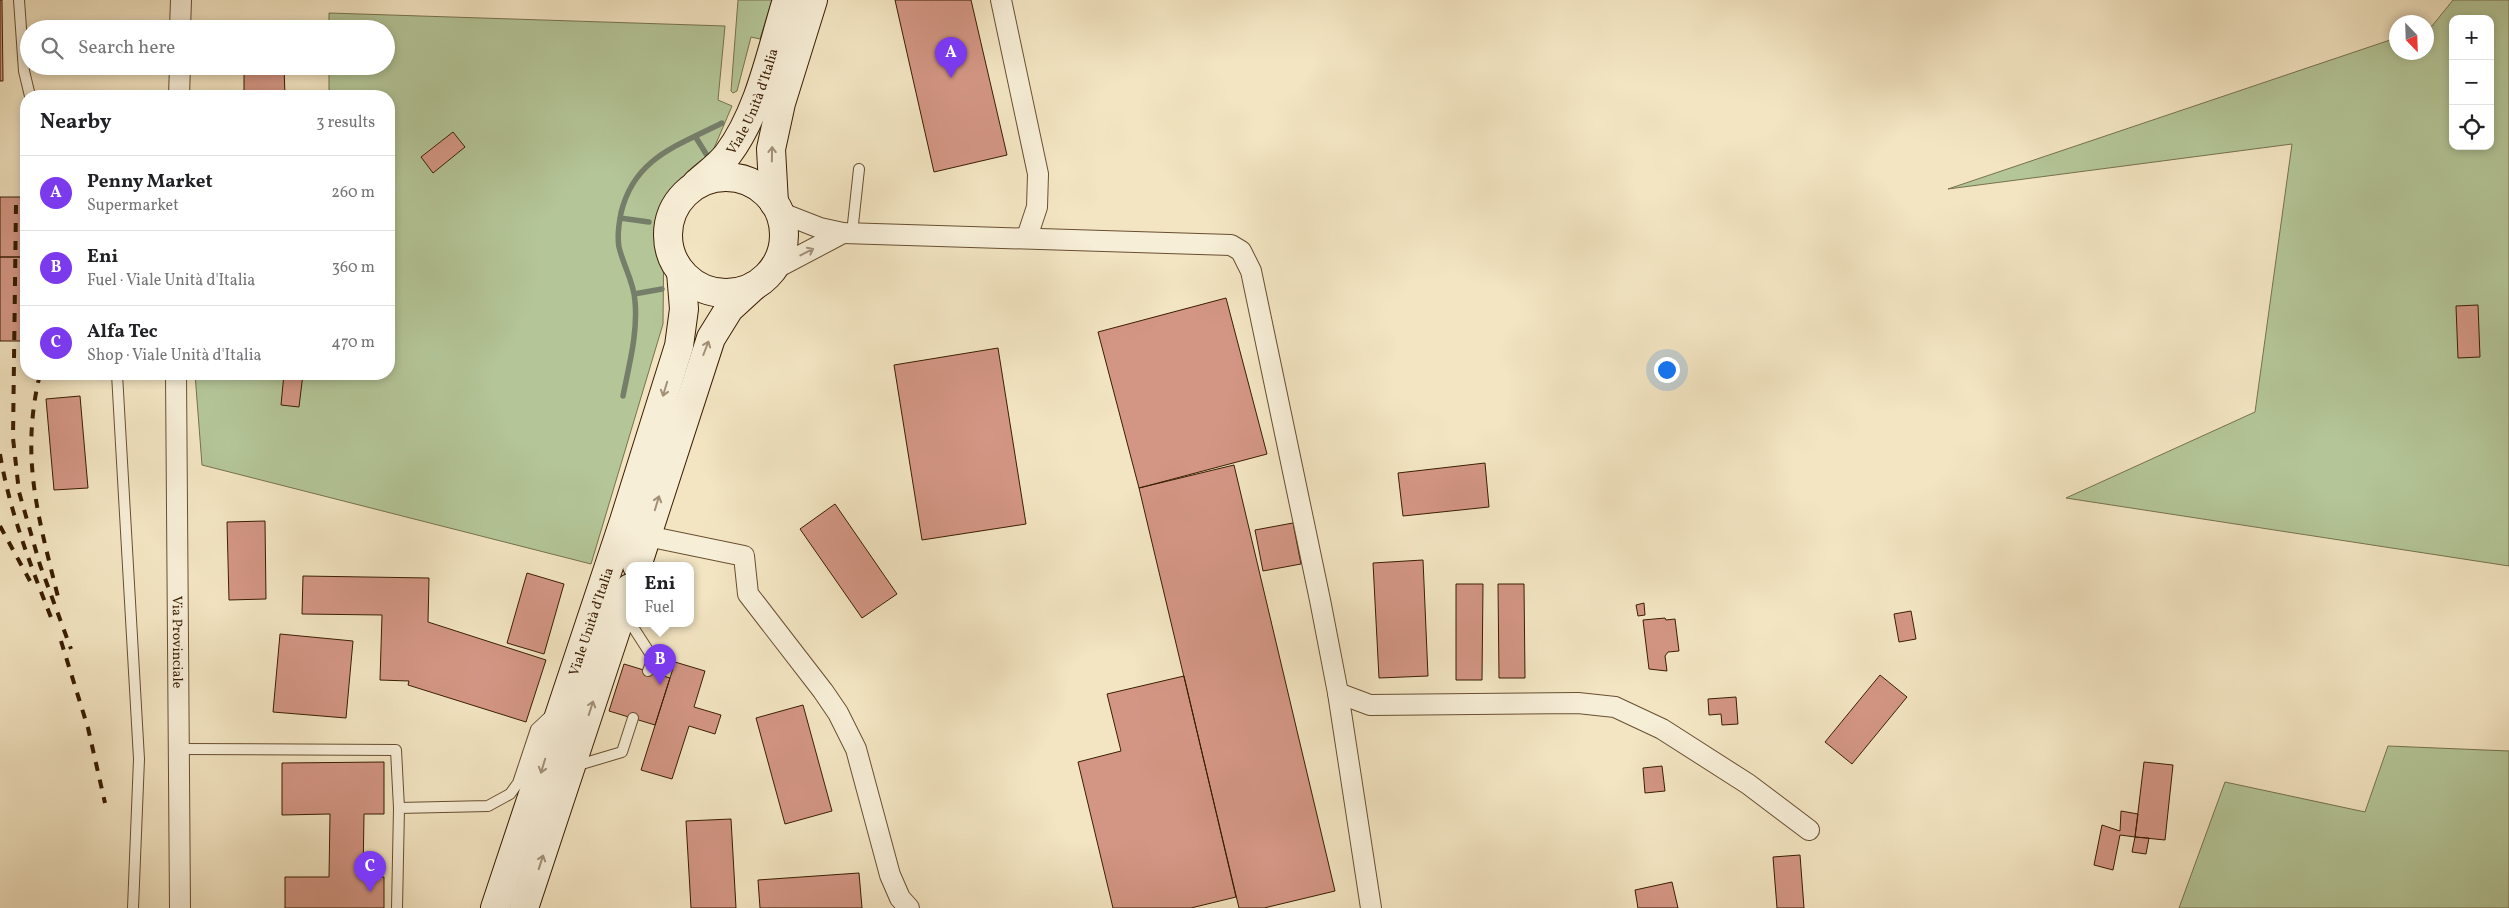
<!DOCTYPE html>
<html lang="en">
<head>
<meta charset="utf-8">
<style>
  body { margin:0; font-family:Vollkorn,serif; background:#f2f2f2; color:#202124 }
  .controls { position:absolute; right:15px; top:15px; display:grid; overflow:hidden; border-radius:10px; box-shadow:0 2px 8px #0003 }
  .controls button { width:45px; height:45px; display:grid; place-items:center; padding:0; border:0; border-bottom:1px solid #e0e0e0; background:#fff; color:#202124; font:25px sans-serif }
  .compass { position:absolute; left:2389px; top:15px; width:45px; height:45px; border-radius:50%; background:#fff; box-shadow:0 2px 8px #0003; rotate:157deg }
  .you { position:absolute; left:1666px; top:369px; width:18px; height:18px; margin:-12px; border:4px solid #fff; border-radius:50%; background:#1a73e8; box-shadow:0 0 0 8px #1a73e833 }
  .badge { display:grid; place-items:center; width:32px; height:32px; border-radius:50%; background:#7c3aed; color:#fff; font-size:16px; font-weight:700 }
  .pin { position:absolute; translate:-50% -41px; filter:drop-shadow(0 1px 2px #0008) }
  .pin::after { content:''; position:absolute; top:26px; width:18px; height:15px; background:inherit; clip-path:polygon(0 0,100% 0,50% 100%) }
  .popup { position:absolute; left:626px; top:562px; width:68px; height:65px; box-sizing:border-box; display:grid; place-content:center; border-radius:10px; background:#fff; filter:drop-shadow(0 1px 4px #0005); font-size:16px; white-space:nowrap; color:#757577 }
  .popup b { font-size:19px; color:#202124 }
  .popup::after { content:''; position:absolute; left:50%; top:100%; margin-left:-10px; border:10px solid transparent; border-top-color:#fff }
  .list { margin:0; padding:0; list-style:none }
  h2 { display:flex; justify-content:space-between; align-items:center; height:65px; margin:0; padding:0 20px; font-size:21px }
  h2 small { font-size:16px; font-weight:400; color:#757577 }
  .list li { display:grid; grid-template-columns:32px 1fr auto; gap:15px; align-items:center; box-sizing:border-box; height:75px; padding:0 20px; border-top:1px solid #e0e0e0 }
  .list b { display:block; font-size:19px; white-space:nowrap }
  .list p { margin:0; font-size:16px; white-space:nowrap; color:#757577 }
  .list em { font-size:16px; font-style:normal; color:#757577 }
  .icon { flex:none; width:28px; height:28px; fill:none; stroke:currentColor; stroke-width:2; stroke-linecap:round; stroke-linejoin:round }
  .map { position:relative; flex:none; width:2509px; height:908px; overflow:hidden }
  .search { position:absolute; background:#fff; box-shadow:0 2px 8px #0003; left:20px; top:20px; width:375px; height:55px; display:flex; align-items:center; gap:12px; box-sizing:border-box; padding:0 18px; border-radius:28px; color:#757577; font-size:19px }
  .panel { position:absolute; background:#fff; box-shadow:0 2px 8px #0003; left:20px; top:90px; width:375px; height:290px; border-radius:20px }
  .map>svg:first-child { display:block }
</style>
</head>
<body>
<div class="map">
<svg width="2509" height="908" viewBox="0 0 2509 908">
  <rect width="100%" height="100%" fill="#f3e5c2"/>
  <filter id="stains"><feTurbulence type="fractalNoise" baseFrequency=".004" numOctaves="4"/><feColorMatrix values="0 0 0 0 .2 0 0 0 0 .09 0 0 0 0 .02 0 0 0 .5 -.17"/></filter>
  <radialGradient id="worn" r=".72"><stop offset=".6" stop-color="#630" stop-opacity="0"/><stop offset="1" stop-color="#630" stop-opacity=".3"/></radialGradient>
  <path fill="#b4c698" stroke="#76724c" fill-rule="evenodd" d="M738,0H772L760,39L751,37L737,91L733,93L731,91Z
    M2453,0H2509V566L2066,498L2255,412L2292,144L1948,189L2396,38V52H2426L2427,27L2432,26ZM2453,19H2490V146H2453Z
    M329,13L725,26L718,100L732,106L709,160L689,177L672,197L664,224L663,324L591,564L202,465L195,374H389V96H329V66H386V29H329Z
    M2388,746L2509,751V908H2179L2225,782L2365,812Z"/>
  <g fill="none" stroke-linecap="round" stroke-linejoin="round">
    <path stroke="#747e69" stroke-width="5.5" d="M695,136L708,157
      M620,218L649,222
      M634,294L662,289
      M623,396C629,365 638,333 635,301C634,282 623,265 619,247C617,236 619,223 621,213C634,158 677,146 722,123"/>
  </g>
  <path fill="#d39684" stroke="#391d01" d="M0,0H2L3,81H0Z
    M895,0H971L1007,155L934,172Z
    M244,66H284L285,96H244Z
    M453,132L465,147L433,173L421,157Z
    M0,197H26V257H0Z
    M0,257H26V341H0Z
    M1226,298L1267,454L1139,488L1098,332Z
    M2478,305L2480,357L2458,358L2456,306Z
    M998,348L1026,524L922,540L894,365Z
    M284,374H303L299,407L281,405Z
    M80,396L88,488L54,490L46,399Z
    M1485,463L1489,507L1403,516L1398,473Z
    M1234,465L1335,891L1264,908H1239L1139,488Z
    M835,504L897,594L862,618L800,529Z
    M265,521L266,599L229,600L227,522Z
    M1293,523L1301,564L1263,571L1255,530Z
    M1423,560L1428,676L1379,678L1373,563Z
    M527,573L564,584L544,654L507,643Z
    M303,576L429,578L428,622L546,660L526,722L408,685L409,681L380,680L382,615L302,614Z
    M1456,584H1483L1482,680H1456Z
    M1498,584H1524L1525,678H1499Z
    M1644,603L1645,615L1638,616L1636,605Z
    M1911,611L1916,639L1899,642L1894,614Z
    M1665,618L1666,620L1675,619L1679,651L1668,652L1665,656L1667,671L1649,669L1643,620Z
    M280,634L353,641L346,718L273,712Z
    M675,662L705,671L694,707L721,715L715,734L689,726L672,779L641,770Z
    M624,664L670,678L655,725L609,711Z
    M1880,675L1907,697L1852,764L1825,742Z
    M1184,676L1236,897L1191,908H1113L1078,762L1121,751L1107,694Z
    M1736,697L1738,724L1722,725L1721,714L1709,715L1708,699Z
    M803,705L832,811L785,824L756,718Z
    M384,762V814H364L363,876L384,877V908H285V877H329L330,814L282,815V763Z
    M2144,762L2173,765L2165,840L2135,837Z
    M1662,766L1665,791L1645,793L1643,768Z
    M2121,811L2138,814L2135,837L2120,835L2113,870L2094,865L2102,825L2120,831Z
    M731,819L736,908H691L686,821Z
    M2135,837L2149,838L2146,854L2132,852Z
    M1800,855L1804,908H1777L1773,857Z
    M859,873L862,908H760L758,880Z
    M1672,882L1678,908H1638L1635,890Z"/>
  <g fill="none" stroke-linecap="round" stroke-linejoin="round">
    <g stroke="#684f31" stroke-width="12">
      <path id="service" d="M19,0L24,71L30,96
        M852,233L859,169
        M117,374L139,759L133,908
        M631,624L653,658L648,671
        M178,749L396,750L399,808L488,806L510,794L518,783L536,729L554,712
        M575,766L622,752L633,718
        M397,908L399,808"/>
    </g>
    <g stroke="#684f31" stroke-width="22">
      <g id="minor">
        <path d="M1001,0L1038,174L1037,207L1027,237"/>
        <path d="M180,29L181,0"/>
        <path d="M179,96L180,66"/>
        <path d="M779,212L820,228L843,233L1231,245L1241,251L1251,271L1320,600L1338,693L1370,705L1578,703L1615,707L1662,729L1748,784L1809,830"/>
        <path d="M771,271L843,233"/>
        <path id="s1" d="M176,374L180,908"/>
        <path d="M647,536L744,556L748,594L823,691L838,713L856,749L890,875L900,898L909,908"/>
        <path d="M1338,693L1371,908"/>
      </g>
    </g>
    <g stroke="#391d01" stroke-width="30">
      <g id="secondary">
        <circle cx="726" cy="235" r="58"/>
        <path id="s2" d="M697,183C707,174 720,165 728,154C760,111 771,51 787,0"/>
        <path d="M774,203L771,149L781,103L813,0"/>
        <path d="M637,566L711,338L729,309L754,286"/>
        <path id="s3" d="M495,908L624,521L679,346L684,309L681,272"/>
        <path d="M524,908L630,588"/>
      </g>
    </g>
    <use href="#service" stroke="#f7eed7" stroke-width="10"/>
    <use href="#minor" stroke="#f7eed7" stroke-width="20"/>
    <use href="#secondary" stroke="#f7eed7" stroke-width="28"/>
    <path stroke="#391d01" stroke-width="4" stroke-dasharray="9 9" stroke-linecap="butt" d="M16,205L13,438L19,492L40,565L71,649
      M40,374C20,457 38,516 58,597
      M0,454C10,514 32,569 54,625
      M0,526L30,581
      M61,641L88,728L105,803"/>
  </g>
  <defs><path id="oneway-shaft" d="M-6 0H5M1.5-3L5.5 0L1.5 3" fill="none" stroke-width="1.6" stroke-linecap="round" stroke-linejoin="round" transform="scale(1.25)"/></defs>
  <g stroke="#a29077">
    <use href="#oneway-shaft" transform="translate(772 154) rotate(-89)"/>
    <use href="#oneway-shaft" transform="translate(807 252) rotate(-27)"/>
    <use href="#oneway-shaft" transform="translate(706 348) rotate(-69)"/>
    <use href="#oneway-shaft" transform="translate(665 389) rotate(107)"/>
    <use href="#oneway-shaft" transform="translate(657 503) rotate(-73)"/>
    <use href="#oneway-shaft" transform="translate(591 708) rotate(-72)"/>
    <use href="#oneway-shaft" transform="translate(543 766) rotate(107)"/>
    <use href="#oneway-shaft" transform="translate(541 862) rotate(-72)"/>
  </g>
  <g text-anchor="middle" stroke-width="4" stroke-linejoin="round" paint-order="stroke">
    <g font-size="14" fill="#391d01" stroke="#f7eed7">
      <text dy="5" stroke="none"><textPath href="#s2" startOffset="101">Viale Unità d'Italia</textPath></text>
      <text dy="5" stroke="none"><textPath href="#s3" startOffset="302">Viale Unità d'Italia</textPath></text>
      <text dy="5" stroke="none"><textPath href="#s1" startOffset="268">Via Provinciale</textPath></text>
    </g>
  </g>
  <rect width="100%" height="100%" filter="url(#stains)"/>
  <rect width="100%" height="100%" fill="url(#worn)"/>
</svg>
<div class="controls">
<button>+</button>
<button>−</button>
<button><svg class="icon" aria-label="locate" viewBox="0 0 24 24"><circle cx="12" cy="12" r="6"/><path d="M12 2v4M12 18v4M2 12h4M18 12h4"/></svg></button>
</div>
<svg class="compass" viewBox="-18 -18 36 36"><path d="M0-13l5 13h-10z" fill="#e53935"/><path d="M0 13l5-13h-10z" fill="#757577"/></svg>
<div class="you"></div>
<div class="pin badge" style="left:951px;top:78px">A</div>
<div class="pin badge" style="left:660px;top:685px">B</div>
<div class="popup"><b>Eni</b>Fuel</div>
<div class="pin badge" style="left:370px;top:892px">C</div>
<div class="search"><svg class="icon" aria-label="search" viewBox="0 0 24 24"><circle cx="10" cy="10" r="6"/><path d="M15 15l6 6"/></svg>Search here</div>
<section class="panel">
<h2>Nearby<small>3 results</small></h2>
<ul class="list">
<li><span class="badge">A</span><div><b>Penny Market</b><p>Supermarket</p></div><em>260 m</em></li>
<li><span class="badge">B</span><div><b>Eni</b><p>Fuel · Viale Unità d'Italia</p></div><em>360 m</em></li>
<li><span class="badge">C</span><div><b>Alfa Tec</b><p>Shop · Viale Unità d'Italia</p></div><em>470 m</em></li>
</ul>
</section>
</div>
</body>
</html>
